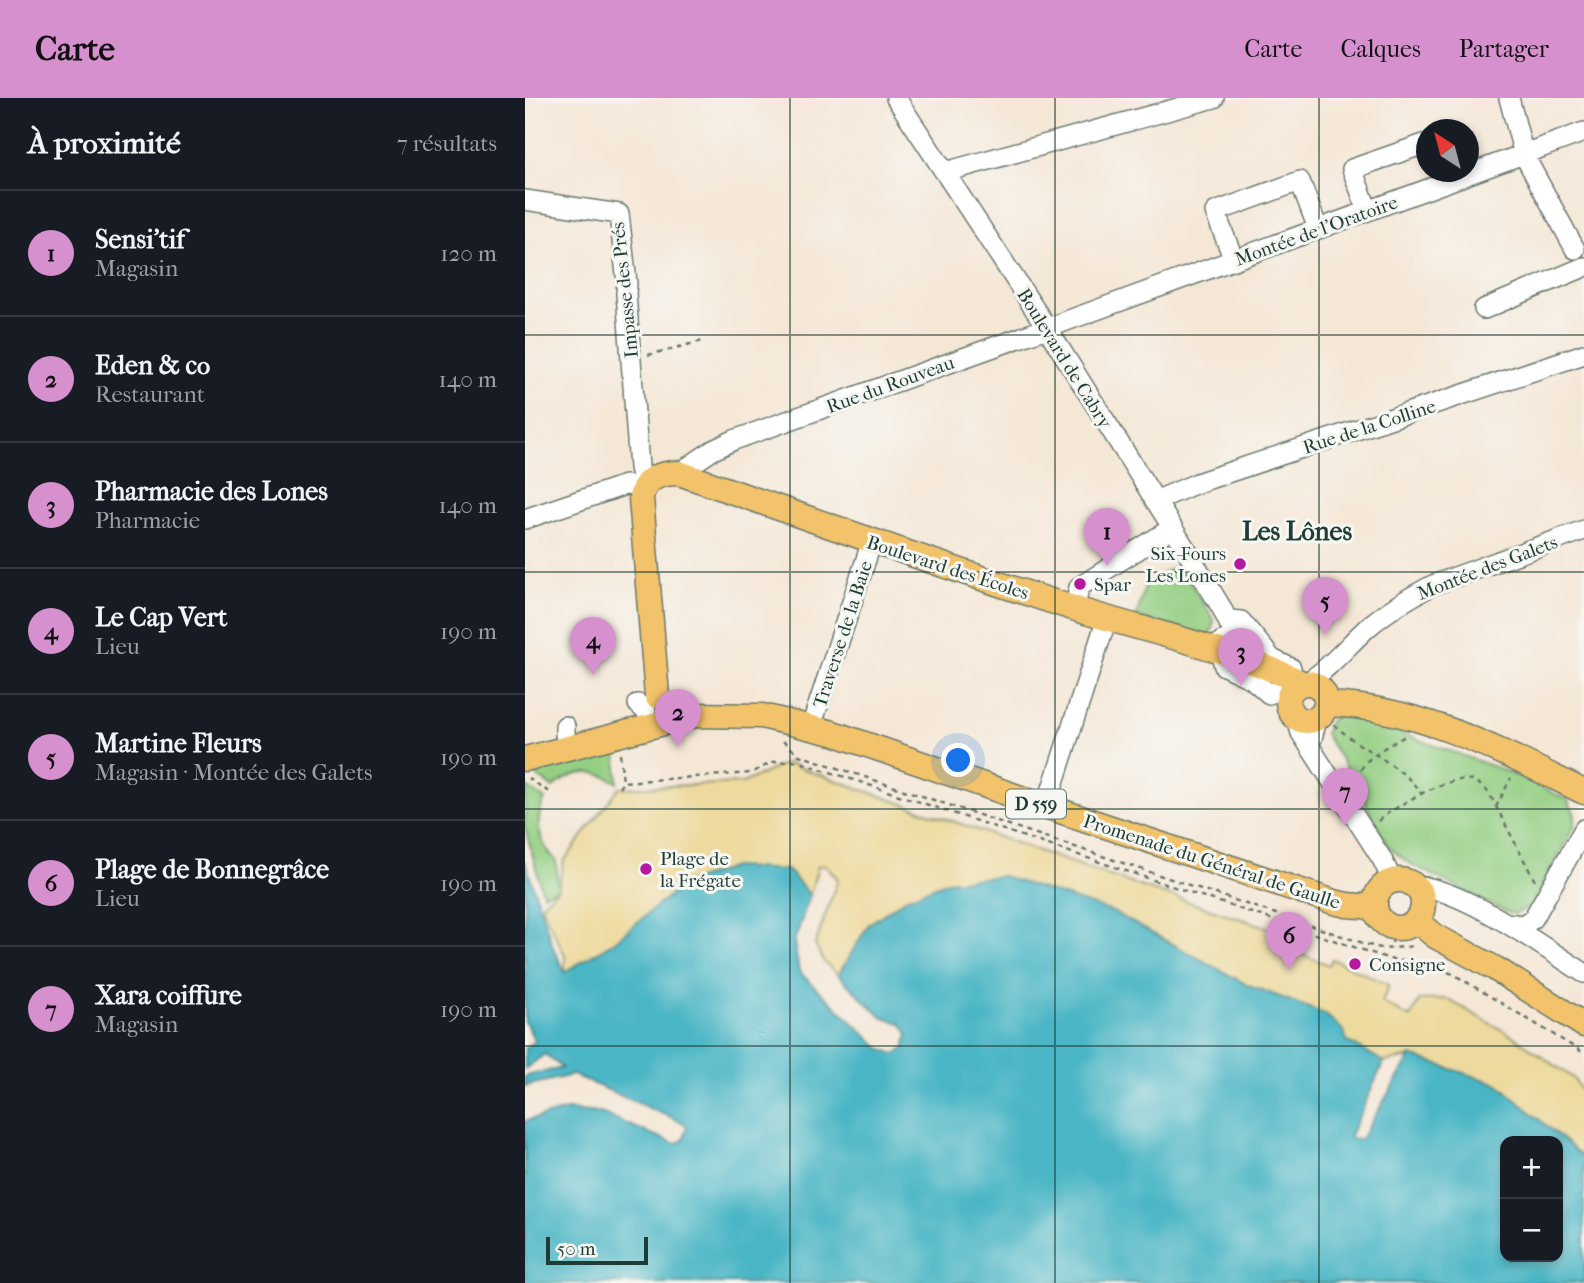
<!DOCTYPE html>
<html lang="fr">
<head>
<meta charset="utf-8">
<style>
  body { margin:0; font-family:"IM FELL French Canon",serif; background:#20242c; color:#f1f3f6 }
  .controls { position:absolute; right:21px; bottom:21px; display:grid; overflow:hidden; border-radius:14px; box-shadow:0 4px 10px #0003 }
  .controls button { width:63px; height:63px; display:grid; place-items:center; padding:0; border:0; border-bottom:2px solid #363941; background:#171b24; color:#f1f3f6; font:35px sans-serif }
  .compass { position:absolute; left:891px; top:21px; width:63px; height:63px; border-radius:50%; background:#171b24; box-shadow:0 4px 10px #0003; rotate:324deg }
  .scale { position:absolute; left:21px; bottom:18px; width:102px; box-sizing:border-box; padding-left:7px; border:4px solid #1f3d34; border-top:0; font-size:19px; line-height:24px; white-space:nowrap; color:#1f3d34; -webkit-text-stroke:5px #f6f6f2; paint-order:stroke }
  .you { position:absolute; left:434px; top:663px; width:24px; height:24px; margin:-18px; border:5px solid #fff; border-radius:50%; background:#1a73e8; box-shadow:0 0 0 10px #1a73e833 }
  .badge { display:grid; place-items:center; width:46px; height:46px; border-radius:50%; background:#d690ce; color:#111; font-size:23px; font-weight:700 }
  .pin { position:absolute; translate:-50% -58px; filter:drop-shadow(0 2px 4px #0008) }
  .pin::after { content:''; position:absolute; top:37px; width:24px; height:21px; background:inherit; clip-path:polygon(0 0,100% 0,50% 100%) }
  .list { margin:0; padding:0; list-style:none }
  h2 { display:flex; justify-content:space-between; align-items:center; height:91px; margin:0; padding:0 28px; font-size:30px }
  h2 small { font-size:23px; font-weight:400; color:#9ea1a6 }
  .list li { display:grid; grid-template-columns:46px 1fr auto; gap:21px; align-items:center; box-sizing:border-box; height:126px; padding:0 28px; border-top:2px solid #363941 }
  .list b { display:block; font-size:26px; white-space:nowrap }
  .list p { margin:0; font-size:23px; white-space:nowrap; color:#9ea1a6 }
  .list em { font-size:23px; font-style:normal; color:#9ea1a6 }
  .map { position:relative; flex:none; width:1059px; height:1185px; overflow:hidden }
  header { display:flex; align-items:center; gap:42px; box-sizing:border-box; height:98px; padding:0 35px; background:#d690ce; color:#111 }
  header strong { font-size:33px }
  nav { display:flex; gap:38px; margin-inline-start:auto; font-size:24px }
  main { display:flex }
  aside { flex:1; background:#171b24 }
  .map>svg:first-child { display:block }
</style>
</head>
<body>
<header>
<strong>Carte</strong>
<nav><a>Carte</a><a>Calques</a><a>Partager</a></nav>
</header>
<main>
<aside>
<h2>À proximité<small>7 résultats</small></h2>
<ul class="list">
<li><span class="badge">1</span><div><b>Sensi'tif</b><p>Magasin</p></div><em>120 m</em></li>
<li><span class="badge">2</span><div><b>Eden &amp; co</b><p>Restaurant</p></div><em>140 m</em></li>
<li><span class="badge">3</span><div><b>Pharmacie des Lones</b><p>Pharmacie</p></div><em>140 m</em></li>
<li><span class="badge">4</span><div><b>Le Cap Vert</b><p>Lieu</p></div><em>190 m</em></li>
<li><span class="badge">5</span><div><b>Martine Fleurs</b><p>Magasin · Montée des Galets</p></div><em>190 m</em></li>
<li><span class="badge">6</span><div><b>Plage de Bonnegrâce</b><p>Lieu</p></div><em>190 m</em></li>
<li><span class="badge">7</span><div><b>Xara coiffure</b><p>Magasin</p></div><em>190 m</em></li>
</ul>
</aside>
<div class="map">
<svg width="1059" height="1185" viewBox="0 0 1059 1185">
  <rect width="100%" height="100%" fill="#f6f6f2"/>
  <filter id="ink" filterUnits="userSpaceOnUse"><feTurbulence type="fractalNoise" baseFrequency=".0143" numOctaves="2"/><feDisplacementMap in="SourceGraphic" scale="14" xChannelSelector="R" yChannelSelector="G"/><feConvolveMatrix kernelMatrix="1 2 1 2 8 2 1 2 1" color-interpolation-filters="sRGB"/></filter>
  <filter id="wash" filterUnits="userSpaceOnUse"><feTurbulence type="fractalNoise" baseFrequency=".00686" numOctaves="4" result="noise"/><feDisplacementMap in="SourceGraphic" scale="28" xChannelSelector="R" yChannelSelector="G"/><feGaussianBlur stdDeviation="1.57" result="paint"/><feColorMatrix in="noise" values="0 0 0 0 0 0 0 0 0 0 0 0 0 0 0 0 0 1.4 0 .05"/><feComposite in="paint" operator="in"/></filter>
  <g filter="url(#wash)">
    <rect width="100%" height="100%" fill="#f5e7d6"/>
    <path fill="#95cf83" stroke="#5a865c" stroke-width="2" d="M654,467L689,522L688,531L682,538L611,519L621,485Z
      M811,618H827L978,672L1043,702L1050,717V727L1006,808L990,816L983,815L882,764L863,748L828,681L800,636L804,624Z
      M91,653L93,685C71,670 48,672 28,690L5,673Z
      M0,688L20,701C9,723 13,746 31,762L33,791L18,796L0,729Z"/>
    <path fill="#eeda9e" stroke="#868c69" stroke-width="2" d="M261,665L602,784L772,839L767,853L804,867L807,861L864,887L857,904L885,920L895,902L922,901L988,938L1048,980L1059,997V1060L973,986L886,959L859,964L822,943L800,916L721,886L344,826L313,877L299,864L290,847L313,781L301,767L293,768L285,797L262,772L209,769L40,874V857L16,807L33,791L39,763L94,690L218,685Z"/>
    <path fill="#49b5c5" stroke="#34797c" stroke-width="2" fill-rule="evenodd" d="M0,763L29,852L40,874L86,846L160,785L209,769L262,772L285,797L269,844L274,874L355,950L369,956L379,951L383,936L376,925L358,920L313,877L344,826L383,799L423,783L477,778L588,814L721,886L800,916L819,933L822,943L859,964L824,1040L836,1041L886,958L973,986L1059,1060V1185H0V1023L41,1012L76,1015L150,1046L158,1042L162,1029L159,1025L48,977L0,988V978L37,970L20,956L0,971V950L10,943L0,924ZM980,1043H1033V1159H980Z"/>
  </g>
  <g filter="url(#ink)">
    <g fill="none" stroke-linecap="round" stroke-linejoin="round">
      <g stroke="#6a786d" stroke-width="22">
        <path id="minor" d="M371,0L522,230L667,461L696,509L721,560
          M984,0L999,57L1050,151
          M420,74L689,0
          M0,102L94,116L102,185L101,195L114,369L118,389L100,387L0,421
          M843,113L827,71L902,45
          M709,162L690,114L775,83L793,131
          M959,211L1059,169
          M154,375L188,352L209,342L522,230L1059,34
          M630,403L672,385L1059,256
          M550,511L554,489L647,430
          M704,522L716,523L747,561L766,570
          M697,543L695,552L699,568L727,581L744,596L755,592
          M781,585C805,570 822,548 843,529C863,512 885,499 908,487L1059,432
          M113,606L121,613
          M771,619L776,635L857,761L867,782
          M40,628V637
          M286,629L347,443
          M785,647L793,619
          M521,709L582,520
          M894,792L901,789C951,800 1015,847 1059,875
          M981,825L997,827L1008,821L1059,731"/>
      </g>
      <g stroke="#6a786d" stroke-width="27">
        <path id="major" d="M763 604a19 19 0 1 1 38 0a19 19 0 1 1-38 0Z
          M132,598L116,400C119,380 135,375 154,375C286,421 418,469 551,511C627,535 705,550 777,585
          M801,606C893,608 978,654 1059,694
          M0,661L170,617L237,618L308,635L496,700L809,804L822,807L849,809
          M850 806a24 24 0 1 1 48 0a24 24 0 1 1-48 0Z
          M891,822L910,838L971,871L1059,927"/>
      </g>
      <path stroke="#6a786d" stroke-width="2.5" stroke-dasharray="5 5" stroke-linecap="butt" d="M123,257L181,242
        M809,626C836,654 875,663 897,697
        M258,643L274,657L844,847L860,851L890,848
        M95,656L98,684L226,675L248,664L272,663L868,862C889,863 908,869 928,876L1059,955
        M3,680L27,696
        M94,690L98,684
        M833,691C826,664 862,649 880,638
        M971,709L986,680
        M853,723C870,708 924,677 946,682C953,684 959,690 964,695L1010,783
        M867,840L868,850"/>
      <use href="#minor" stroke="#fff" stroke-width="19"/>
      <use href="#major" stroke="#f2c36a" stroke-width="24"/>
    </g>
  </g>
  <path fill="none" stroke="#1f3d34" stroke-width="2" stroke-opacity="0.55" d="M265,0V1185M530,0V1185M794,0V1185M0,237H1059M0,474H1059M0,711H1059M0,948H1059"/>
  <g fill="#b5179e" stroke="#f6f6f2" stroke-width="2.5">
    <circle cx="715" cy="466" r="7"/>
    <circle cx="555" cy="486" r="7"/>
    <circle cx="121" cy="771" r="7"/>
    <circle cx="830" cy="866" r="7"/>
  </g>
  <g text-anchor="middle" stroke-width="6" stroke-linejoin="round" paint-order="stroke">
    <rect fill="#f6f6f2" stroke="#60746d" stroke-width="2" x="481" y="691.5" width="60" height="29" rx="5"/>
    <g font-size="18" font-weight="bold" fill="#1f3d34">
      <text x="511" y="712">D 559</text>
    </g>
    <g font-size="19" fill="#1f3d34" stroke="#f6f6f2">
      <text transform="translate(791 132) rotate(-20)" y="7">Montée de l'Oratoire</text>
      <text transform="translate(99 192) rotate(-96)" y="7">Impasse des Prés</text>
      <text transform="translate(540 260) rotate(58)" y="7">Boulevard de Cabry</text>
      <text transform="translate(365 286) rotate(-20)" y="7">Rue du Rouveau</text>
      <text transform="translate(844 328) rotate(-18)" y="7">Rue de la Colline</text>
      <text transform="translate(423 469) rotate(18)" y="7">Boulevard des Écoles</text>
      <text transform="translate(962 469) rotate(-21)" y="7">Montée des Galets</text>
      <text transform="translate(317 536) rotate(-72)" y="7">Traverse de la Baie</text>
      <text transform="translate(687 763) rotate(18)" y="7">Promenade du Général de Gaulle</text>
    </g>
    <g font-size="19" fill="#1f3d34" stroke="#f6f6f2" text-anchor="start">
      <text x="701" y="462" text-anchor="end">Six-Fours<tspan x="701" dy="22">Les Lones</tspan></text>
      <text x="569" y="493">Spar</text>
      <text x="135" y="767">Plage de<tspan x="135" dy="22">la Frégate</tspan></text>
      <text x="844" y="873">Consigne</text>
    </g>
    <g font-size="26" font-weight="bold" fill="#1f3d34" stroke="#f6f6f2">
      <text x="772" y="442">Les Lônes</text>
    </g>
  </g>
</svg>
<div class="controls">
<button>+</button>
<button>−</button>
</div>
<svg class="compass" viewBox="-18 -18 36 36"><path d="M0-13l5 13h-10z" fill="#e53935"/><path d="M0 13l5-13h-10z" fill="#9ea1a6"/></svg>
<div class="scale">50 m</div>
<div class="you"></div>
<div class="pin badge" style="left:582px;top:468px">1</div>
<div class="pin badge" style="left:153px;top:649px">2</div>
<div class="pin badge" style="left:716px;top:588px">3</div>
<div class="pin badge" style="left:68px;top:577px">4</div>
<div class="pin badge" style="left:800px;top:537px">5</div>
<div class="pin badge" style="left:764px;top:872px">6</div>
<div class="pin badge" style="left:820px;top:728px">7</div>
</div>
</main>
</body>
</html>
